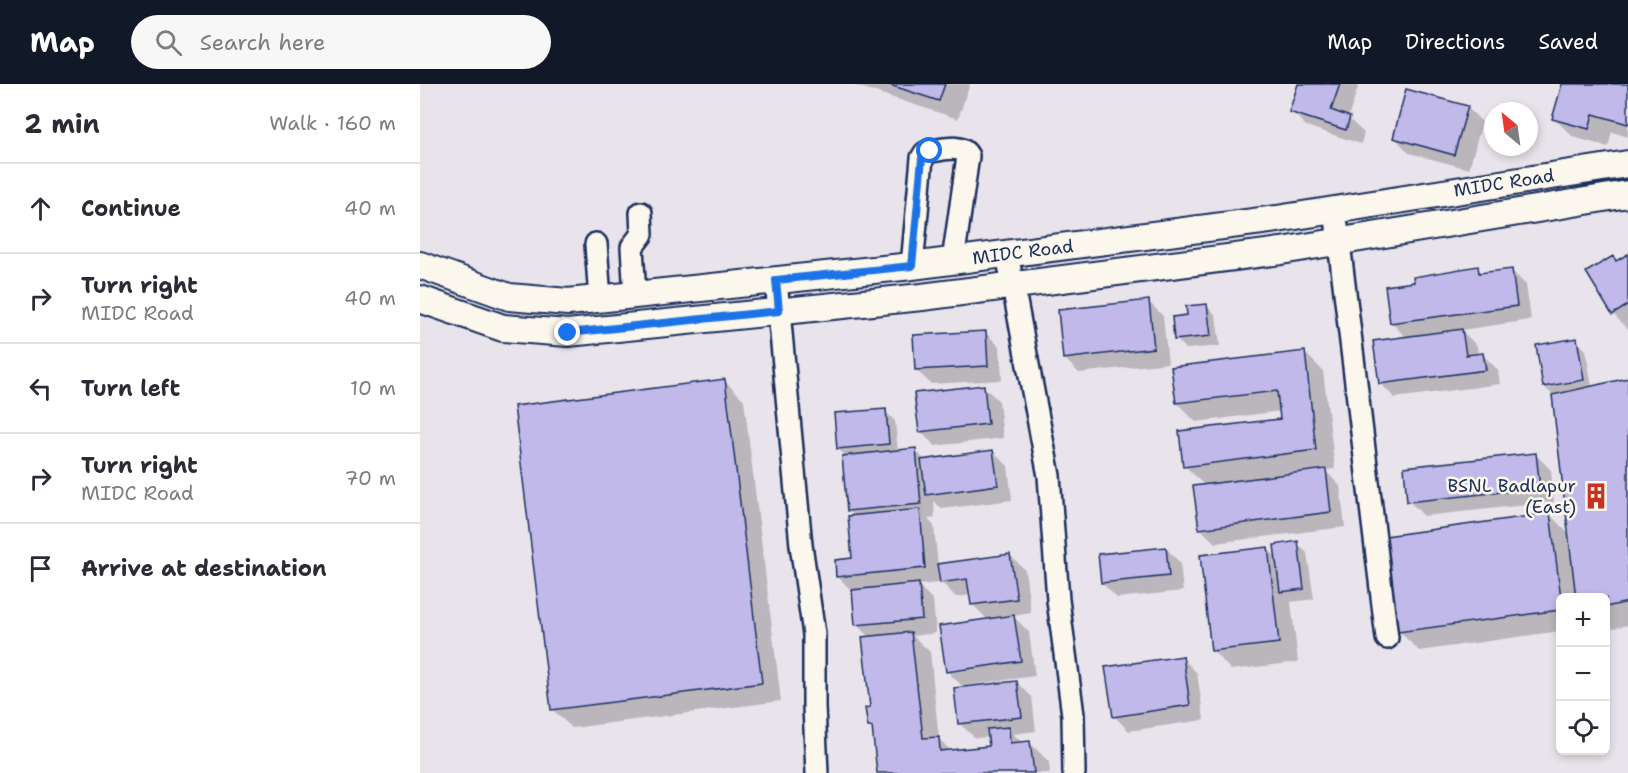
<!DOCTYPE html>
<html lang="en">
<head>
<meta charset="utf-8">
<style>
  body { margin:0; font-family:"Shantell Sans",sans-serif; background:#f7f7f7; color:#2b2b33 }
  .controls { position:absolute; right:18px; bottom:18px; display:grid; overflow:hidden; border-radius:9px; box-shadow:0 3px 9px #0003 }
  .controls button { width:54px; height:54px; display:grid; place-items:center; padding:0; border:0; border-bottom:2px solid #e1e1e2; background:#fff; color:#2b2b33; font:30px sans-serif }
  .compass { position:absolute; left:1064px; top:18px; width:54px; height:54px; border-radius:50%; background:#fff; box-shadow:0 3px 9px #0003; rotate:331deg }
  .stop { position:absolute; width:18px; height:18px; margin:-14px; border:4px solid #1a73e8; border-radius:50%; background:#fff }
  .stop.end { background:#1a73e8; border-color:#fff; box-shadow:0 2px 6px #0008 }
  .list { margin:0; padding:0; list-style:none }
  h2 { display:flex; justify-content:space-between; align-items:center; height:78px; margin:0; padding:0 24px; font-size:26px }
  h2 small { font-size:20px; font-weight:400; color:#7c7c81 }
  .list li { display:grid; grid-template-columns:39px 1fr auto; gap:18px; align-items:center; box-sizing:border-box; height:90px; padding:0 24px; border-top:2px solid #e1e1e2 }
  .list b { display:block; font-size:22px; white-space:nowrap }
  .list p { margin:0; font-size:20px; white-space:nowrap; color:#7c7c81 }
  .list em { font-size:20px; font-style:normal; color:#7c7c81 }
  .icon { flex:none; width:33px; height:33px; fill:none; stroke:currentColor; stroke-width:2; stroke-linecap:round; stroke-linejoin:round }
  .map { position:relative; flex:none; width:1208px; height:689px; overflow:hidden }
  header { display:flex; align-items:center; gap:36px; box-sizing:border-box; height:84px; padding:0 30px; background:#111827; color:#fff }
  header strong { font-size:28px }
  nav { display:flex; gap:33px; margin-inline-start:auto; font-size:21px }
  .search { width:420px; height:54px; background:#f7f7f7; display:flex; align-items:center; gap:15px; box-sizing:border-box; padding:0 21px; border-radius:33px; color:#7c7c81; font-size:22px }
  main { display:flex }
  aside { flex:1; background:#fff }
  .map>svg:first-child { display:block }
</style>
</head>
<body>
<header>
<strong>Map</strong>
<div class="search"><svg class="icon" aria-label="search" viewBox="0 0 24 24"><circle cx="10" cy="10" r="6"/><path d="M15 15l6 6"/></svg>Search here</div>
<nav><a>Map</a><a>Directions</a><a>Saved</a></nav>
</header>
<main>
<aside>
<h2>2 min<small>Walk · 160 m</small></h2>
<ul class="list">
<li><svg class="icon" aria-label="ahead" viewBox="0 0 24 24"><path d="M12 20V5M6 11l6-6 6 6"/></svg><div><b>Continue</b></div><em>40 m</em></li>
<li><svg class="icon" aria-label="right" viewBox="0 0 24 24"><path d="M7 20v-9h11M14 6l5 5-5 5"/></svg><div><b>Turn right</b><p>MIDC Road</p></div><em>40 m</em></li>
<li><svg class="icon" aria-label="left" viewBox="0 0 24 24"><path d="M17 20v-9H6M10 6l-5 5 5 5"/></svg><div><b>Turn left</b></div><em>10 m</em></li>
<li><svg class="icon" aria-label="right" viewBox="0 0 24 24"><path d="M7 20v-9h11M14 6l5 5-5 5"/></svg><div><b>Turn right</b><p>MIDC Road</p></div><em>70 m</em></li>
<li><svg class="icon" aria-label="arrive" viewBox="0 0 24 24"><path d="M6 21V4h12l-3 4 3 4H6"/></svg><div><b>Arrive at destination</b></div></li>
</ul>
</aside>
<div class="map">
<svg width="1208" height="689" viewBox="0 0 1208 689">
  <rect width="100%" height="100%" fill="#e9e4eb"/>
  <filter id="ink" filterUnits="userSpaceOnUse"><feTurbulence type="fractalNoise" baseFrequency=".0167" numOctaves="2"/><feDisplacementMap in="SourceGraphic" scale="12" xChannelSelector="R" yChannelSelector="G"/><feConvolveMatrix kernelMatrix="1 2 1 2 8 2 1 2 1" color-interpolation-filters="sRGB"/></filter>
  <g filter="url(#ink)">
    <path fill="#0003" d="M431,0H550L538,35Z
      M880,0H939L928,34L944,49L941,60L886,42L871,27Z
      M1144,0H1208V53L1192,48L1188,63L1153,53L1134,34Z
      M1047,23L1062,38L1049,85L989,69L975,54Z
      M1208,171V245L1193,230L1168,189L1193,174L1197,178Z
      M1057,184L1064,190L1091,186L1106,201L1111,236L1041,246L1057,262L1058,271H1063L1078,286L1080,300L975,314L960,299L987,254L972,239L996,200Z
      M728,217L743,232L748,279L659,289L644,274Z
      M786,221L796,231L800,262L766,265L756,255L768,232Z
      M565,248L580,263L582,296L511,300L496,286Z
      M1156,256L1166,266L1172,303L1208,295V541L1186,546V514H1140V547L999,567L980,548L1129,430L1150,451L1134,312L1124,303Z
      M884,268L903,287L915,385L905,386L920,402L925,443L795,459L780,444L785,402L765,382L862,336L861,327L776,338L757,319Z
      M305,297L324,316L361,617L152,644L132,625Z
      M564,303L579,317L583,354L515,362L500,347Z
      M465,327L475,337L478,368L495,366L506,377L573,367L588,382L592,416L522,425L514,417L515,434L508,435L514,442L518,482L590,471L605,486L611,529L593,532L609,548L615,592L542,602L527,587L569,537L553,521L551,511L536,513L519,496V499L498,501L513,516L516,549L493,552L510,568L519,655L531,667L571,663L569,653L555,654L540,640L597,598L612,613L616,647L593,650L603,659L609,658L629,678L630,689H459L454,647L449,642L452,625L450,554L437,541L432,507L417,492L434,475L435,433L429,427L427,373L418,365Z
      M1116,371L1131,386L1134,418L1004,432L989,417Z
      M877,459L887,469L894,515L871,518L878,578L811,586L792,566L848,465L857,474Z
      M746,464L760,479L763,507L697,514L682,499Z
      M762,574L777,589L784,636L709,647L694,632Z"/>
    <path fill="#c0b9ea" stroke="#1b2f5e" stroke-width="1.5" d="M467,0H525L519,17Z
      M878,0H920L911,26L930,33L926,46L869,28Z
      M1142,0H1208V40L1173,30L1169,45L1132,35Z
      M986,5L1048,22L1034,71L973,54Z
      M1208,170V221L1192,231L1166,188L1193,172L1196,177Z
      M1058,182L1059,189L1092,185L1097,222L970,239L965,202L994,198L993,193Z
      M729,216L734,264L643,275L638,226Z
      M787,220L791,252L754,256L752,233L767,231L766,222Z
      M1042,245L1046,271L1063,269L1066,286L959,300L953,257Z
      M566,247L568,282L495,286L493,251Z
      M1157,254L1164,296L1123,303L1116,261Z
      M885,267L896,366L763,383L759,347L860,335L857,307L756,319L751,283Z
      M1208,294V518L1186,523V514H1156L1132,311Z
      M305,295L342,599L131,626L94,322Z
      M564,301L568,340L499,348L494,309Z
      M466,325L469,360L417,365L414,329Z
      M496,364L501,420L427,427L422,372Z
      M573,366L578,401L506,411L501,376Z
      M1116,369L1120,404L987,418L984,383Z
      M906,385L911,428L779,445L773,402Z
      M500,425L505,484L416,493L415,476L432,474L428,432Z
      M1130,429L1141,514L1140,526L978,548L966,452Z
      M878,457L884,505L860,508L854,461Z
      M746,463L749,492L681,499L678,470Z
      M848,463L859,559L791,567L780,471Z
      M590,470L597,515L551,521L547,495L520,499L517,480Z
      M499,499L502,535L435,541L432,506Z
      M594,531L601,577L526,588L519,542Z
      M491,548L503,654L519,653L520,667L569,662L567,645L589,643L590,659L610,657L614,689H457L452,643H448L445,624L450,623L442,553Z
      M763,572L770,621L693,633L685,583Z
      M597,597L602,633L538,640L534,604Z"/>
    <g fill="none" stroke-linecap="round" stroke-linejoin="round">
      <g stroke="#1b2f5e" stroke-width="26">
        <path id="minor" d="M915,126L967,554
          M176,160L180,215
          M587,170L629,392L638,516L653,631L654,689
          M492,182L502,74L505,69L510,67C522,66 542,59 548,72L533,177
          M356,196L381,461L394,550V622L397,689
          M215,212L212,163L222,150L221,129"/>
      </g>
      <g stroke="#1b2f5e" stroke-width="30">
        <path id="major" d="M0,181L89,213L148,218L492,182L857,135L1208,80
          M0,215L83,244L148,249L502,213L861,167L1208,110"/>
      </g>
      <use href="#minor" stroke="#fbf7ec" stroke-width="21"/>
      <use href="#major" stroke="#fbf7ec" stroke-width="26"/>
    </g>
  </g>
  <g fill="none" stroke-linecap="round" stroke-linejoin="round" filter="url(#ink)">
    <path stroke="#1a73e8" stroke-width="8" d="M148,249L359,227L356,196L492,182L502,74L505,69L510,67"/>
  </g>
  <defs>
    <g id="building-bare" transform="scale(2.07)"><path d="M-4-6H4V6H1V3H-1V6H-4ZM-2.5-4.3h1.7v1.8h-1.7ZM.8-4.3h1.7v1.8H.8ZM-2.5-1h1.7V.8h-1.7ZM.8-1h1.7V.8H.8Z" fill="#c8321e" stroke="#fbf7ec" stroke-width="2.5" paint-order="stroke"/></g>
  </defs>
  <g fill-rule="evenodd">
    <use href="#building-bare" x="1176" y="412"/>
  </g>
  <g text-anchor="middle" stroke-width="5" stroke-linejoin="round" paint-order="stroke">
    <g font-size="18" fill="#1b2f5e" stroke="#fbf7ec">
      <text transform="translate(1084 99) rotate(-9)" y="6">MIDC Road</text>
      <text transform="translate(603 168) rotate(-7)" y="6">MIDC Road</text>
    </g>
    <g font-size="18" fill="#1b2f5e" stroke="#fbf7ec" text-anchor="end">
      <text x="1156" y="408">BSNL Badlapur<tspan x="1156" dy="21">(East)</tspan></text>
    </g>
  </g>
</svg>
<div class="controls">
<button>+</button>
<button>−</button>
<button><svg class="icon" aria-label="locate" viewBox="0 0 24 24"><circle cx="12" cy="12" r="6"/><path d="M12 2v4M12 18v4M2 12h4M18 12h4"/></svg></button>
</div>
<svg class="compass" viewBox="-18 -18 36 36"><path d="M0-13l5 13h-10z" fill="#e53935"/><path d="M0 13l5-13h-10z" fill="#7c7c81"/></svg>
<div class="stop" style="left:510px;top:67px"></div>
<div class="stop end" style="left:148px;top:249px"></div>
</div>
</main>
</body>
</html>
